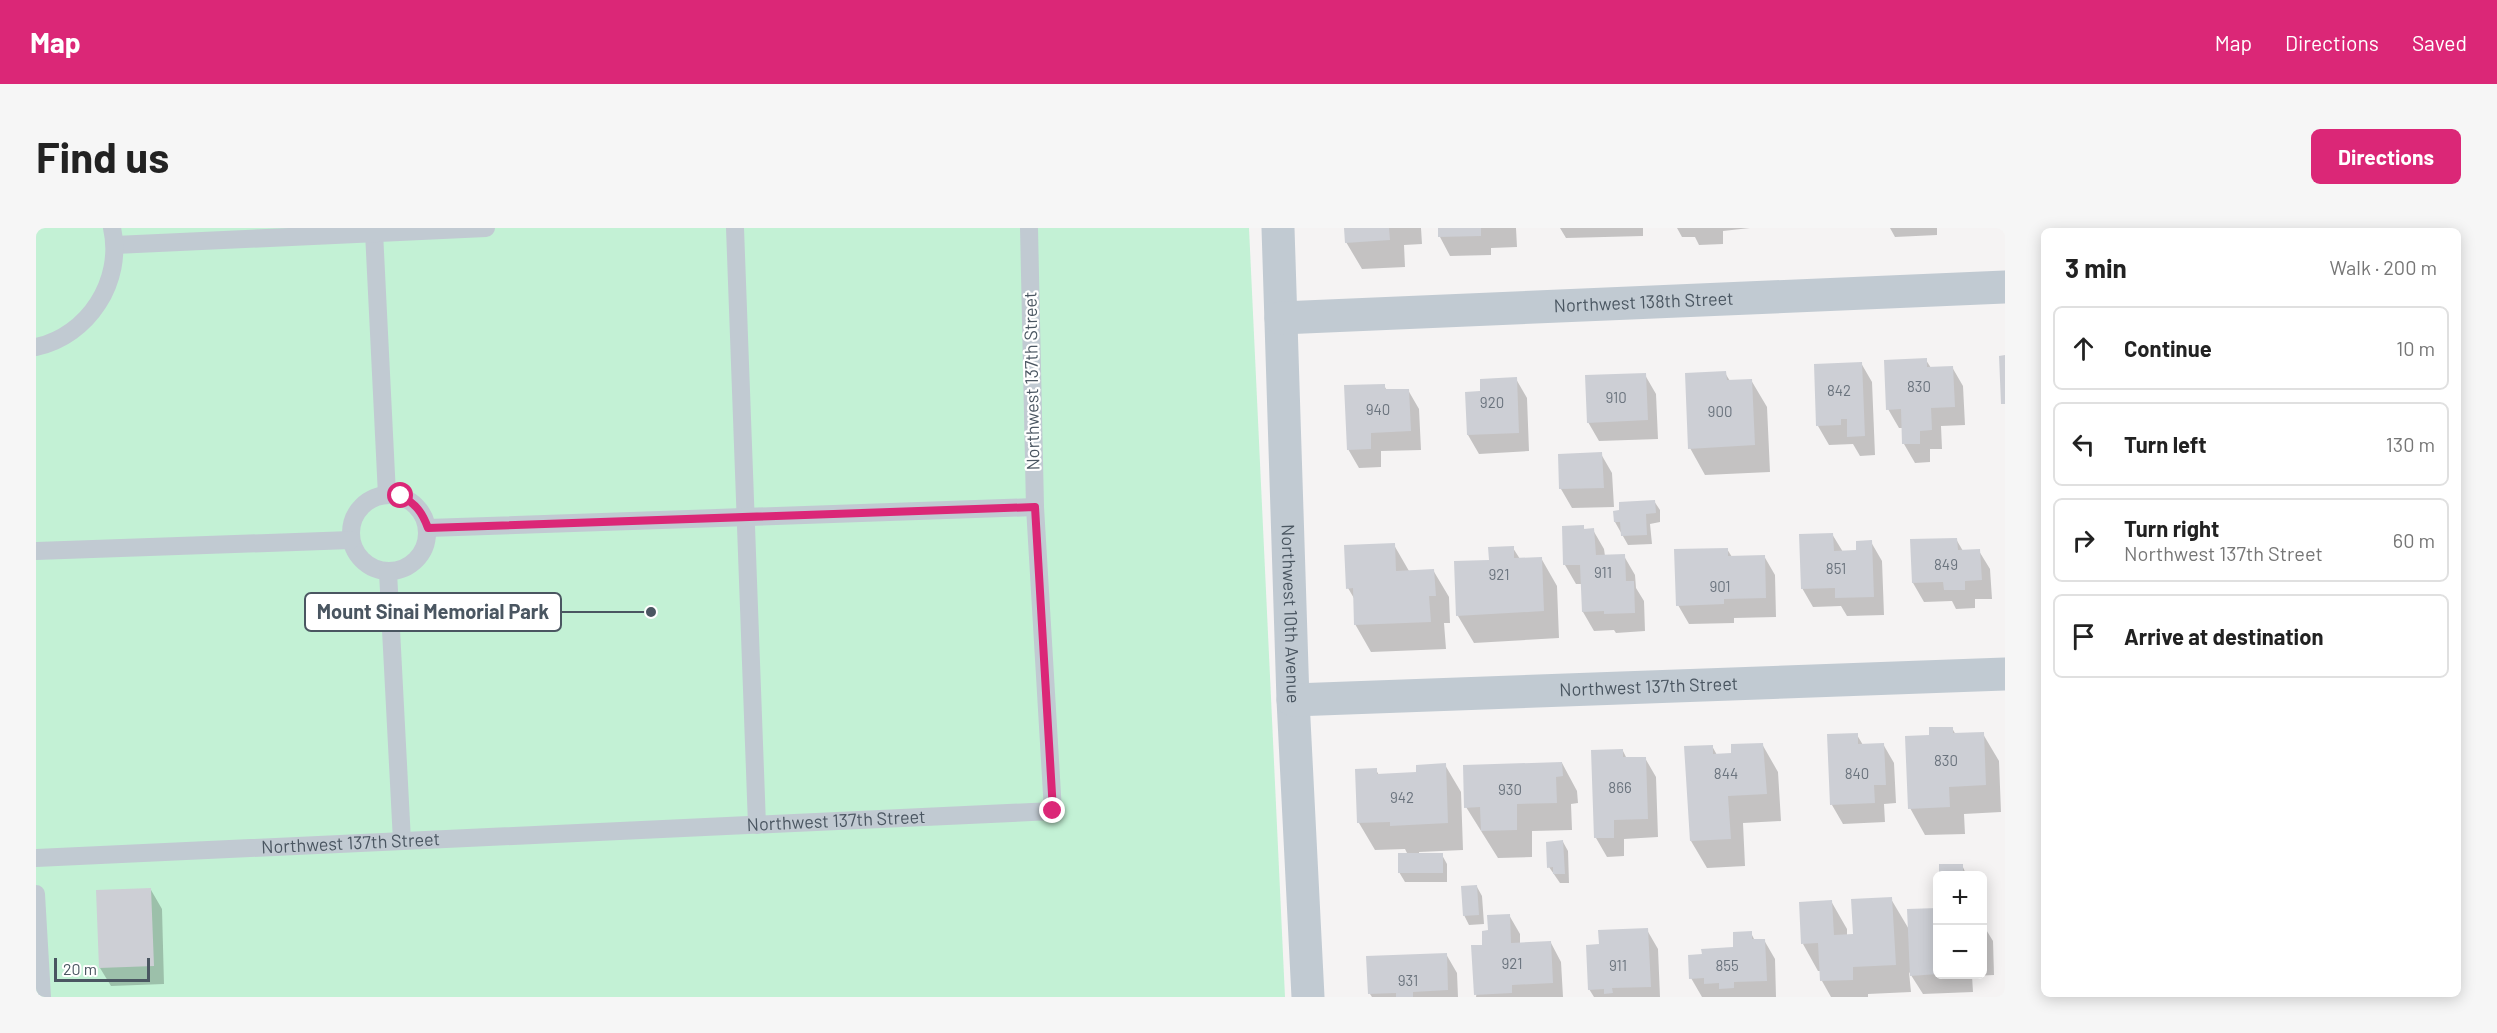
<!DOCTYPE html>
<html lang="en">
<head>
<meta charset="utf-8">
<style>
  body { margin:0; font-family:Barlow,sans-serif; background:#f6f6f6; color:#222 }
  .controls { position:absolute; right:18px; bottom:18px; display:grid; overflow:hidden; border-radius:9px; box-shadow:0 3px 15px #0003 }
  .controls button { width:54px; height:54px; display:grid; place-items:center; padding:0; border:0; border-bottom:2px solid #e0e0e0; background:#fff; color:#222; font:30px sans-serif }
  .scale { position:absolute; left:18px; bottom:15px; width:96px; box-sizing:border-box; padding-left:6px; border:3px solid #4a5661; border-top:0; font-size:16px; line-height:21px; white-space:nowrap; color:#4a5661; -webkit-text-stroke:4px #fff; paint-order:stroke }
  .stop { position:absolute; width:18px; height:18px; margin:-14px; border:4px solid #db2777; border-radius:50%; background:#fff }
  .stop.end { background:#db2777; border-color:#fff; box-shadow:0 2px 6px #0008 }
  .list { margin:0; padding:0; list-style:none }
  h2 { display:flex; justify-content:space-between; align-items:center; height:78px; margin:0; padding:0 24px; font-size:26px }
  h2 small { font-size:20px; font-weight:400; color:#767676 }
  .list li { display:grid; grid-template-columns:39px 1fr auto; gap:18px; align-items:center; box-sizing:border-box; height:84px; margin:0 12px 12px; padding:0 12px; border:2px solid #e0e0e0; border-radius:9px }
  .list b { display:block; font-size:22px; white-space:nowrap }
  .list p { margin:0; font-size:20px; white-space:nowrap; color:#767676 }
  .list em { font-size:20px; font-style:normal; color:#767676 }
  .icon { flex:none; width:33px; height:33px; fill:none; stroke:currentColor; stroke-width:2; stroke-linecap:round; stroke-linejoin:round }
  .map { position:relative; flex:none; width:1969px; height:769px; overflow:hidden; border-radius:9px }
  header { display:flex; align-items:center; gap:36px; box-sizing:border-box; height:84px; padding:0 30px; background:#db2777; color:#fff }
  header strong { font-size:28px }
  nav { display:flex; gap:33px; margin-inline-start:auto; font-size:21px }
  .intro { display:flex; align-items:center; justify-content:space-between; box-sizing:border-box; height:144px; padding:0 36px }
  h1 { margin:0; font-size:42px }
  .button { padding:15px 27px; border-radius:9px; background:#db2777; color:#fff; font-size:21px; font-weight:700 }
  main { display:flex; gap:36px; padding:0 36px }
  aside { flex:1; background:#fff; border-radius:9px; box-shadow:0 3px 15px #0003 }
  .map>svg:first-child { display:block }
</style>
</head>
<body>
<header>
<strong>Map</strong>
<nav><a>Map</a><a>Directions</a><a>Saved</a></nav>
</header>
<div class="intro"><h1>Find us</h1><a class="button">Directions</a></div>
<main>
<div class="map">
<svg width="1969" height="769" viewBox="0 0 1969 769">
  <rect width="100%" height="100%" fill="#f5f3f3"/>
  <path fill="#c3f1d5" d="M0,0H1213L1249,769H0Z"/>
  <path fill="#0003" d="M1310,0H1385L1386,16L1368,17L1369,39L1326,41L1310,14Z
    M1403,0H1480L1481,19L1455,20V27L1414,28L1404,9Z
    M1524,0H1607V8L1530,10Z
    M1641,0H1714L1687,3V16L1663,17L1659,9H1646Z
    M1854,0H1901V7L1859,9Z
    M1890,132L1895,140L1916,139L1927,158L1929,197L1905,198L1906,221H1894V234L1879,235L1868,216L1867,200H1863L1852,181Z
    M1825,135L1836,154L1839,227L1824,228L1817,216L1793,217L1782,198Z
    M1689,145L1694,153L1715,152L1731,179L1734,244L1669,247L1654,220Z
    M1609,147L1620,166L1622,211L1563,213L1552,194Z
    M1480,151L1491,170L1493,223L1443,226L1432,207L1446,165Z
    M1348,157L1351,163L1372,162L1383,181L1385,222L1345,223V239L1323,240L1312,221Z
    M1565,226L1576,245L1578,279L1536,280L1525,261L1523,227Z
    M1618,273L1624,282V294L1614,296L1616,316L1592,317L1579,294Z
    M1528,299H1547L1549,302H1557L1568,321L1569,328H1588L1599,347L1600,360L1608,373L1609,403L1580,405L1578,402L1558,403L1547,384L1546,356H1540L1529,337Z
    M1796,306L1807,324L1822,323L1835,314L1846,333L1848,387L1811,388L1805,378L1777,379L1766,360Z
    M1920,311L1927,323H1943L1954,341L1956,371H1939V380L1920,381L1916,373L1888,374L1877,355L1875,313Z
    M1358,317L1373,343L1397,342L1413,369L1414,395H1408L1410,421L1335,424L1319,396V372L1312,360Z
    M1477,320L1484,331L1505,330L1521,358L1523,410L1438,415L1422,388L1419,335L1455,334Z
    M1691,321L1696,329L1728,328L1739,347L1740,389L1698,390V395L1653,396L1642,377Z
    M1916,500L1920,507L1947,506L1963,533L1965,584L1928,586L1929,606L1889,607L1874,580L1895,509Z
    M1821,507L1827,517L1847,516L1858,535L1860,575L1848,576L1849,594L1807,596L1796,577L1793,508Z
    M1726,516L1742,544L1745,593L1707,595L1709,638L1671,640L1655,613L1676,518L1681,527L1697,526Z
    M1587,523L1591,531L1609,530L1620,549L1622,609L1588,611V628L1571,629L1560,610Z
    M1526,535L1541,563L1542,575L1535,576L1536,602L1496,603V629L1462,630L1430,579Z
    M1409,537L1425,564L1427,622L1383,624V627H1406L1411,636V654H1369L1363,644L1372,627L1369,621L1339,622L1323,595L1321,543L1340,542L1343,547L1381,545Z
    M1527,614L1532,623L1533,655H1524L1513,639Z
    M1926,637L1931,648H1904Z
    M1441,659L1446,668L1448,696L1433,697L1428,687Z
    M115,662L126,681L128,756L75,758L64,740Z
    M1855,671L1874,703L1902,681V746H1946V695L1957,713L1958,747L1936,748L1937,764L1887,766L1873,744L1875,764L1832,766V769H1795L1786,753L1785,743H1782L1767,716L1795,673L1811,701V708L1819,707Z
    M1473,687L1484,706V717L1515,715L1525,734L1527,769H1440L1448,718L1454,704Z
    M1611,702L1622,721L1624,769H1558L1553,761L1564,717Z
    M1715,705L1719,713L1728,712L1739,731L1740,769H1666L1655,750L1667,728L1699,721Z
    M1410,726L1421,745L1422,769H1336L1334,766L1332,730Z"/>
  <path fill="#cdcfd5" d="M1308,0H1353L1354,12L1309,15Z
    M1402,0H1445V8L1402,9Z
    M1969,127V176H1965L1963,128Z
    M1891,130V139L1917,138L1919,179L1895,180L1896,202L1884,203V216H1866L1865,181L1850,182L1848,132Z
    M1826,134L1829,208L1811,209V191H1805V197L1780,198L1778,136Z
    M1690,143L1691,152L1716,151L1719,217L1652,221L1649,145Z
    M1610,145L1612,192L1551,195L1549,147Z
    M1481,149L1483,205L1431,207L1429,164L1444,163V151Z
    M1349,156V161H1373L1375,203L1335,205V221L1311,222L1308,157Z
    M1566,224L1568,260L1523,261L1522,226Z
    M1619,272L1620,285L1610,286L1611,307L1585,308L1584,294H1578L1577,283L1583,282V274Z
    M1548,297V301L1558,300L1560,327L1589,326L1590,353H1598L1599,385L1568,386V383L1546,384L1544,337H1527L1526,298Z
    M1797,305L1798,323L1820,322V313L1836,312L1838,369L1799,370V360L1765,361L1763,306Z
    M1921,310L1922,322L1944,321L1946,352L1929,353V362H1908L1907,354L1876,355L1874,311Z
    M1359,315L1360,343L1398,341L1400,368H1393L1395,394L1318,397L1317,360L1310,361L1308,317Z
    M1478,318V330L1506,329L1508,383L1420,388L1418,333L1453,332L1452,319Z
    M1692,320V328L1729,327L1730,370L1688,371V376L1640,378L1638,321Z
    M1893,499H1917V505L1948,504L1950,557L1913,559L1914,579L1872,581L1869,508L1893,507Z
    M1822,505V516L1848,515L1850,557H1838L1839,575L1794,577L1791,506Z
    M1727,515L1731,566L1692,568L1695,611L1654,613L1648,518L1677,517V526L1695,525V516Z
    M1587,521V529H1610L1612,591L1578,592V610H1558L1555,522Z
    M1526,534L1527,548L1520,549L1521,575L1481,576V602L1445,603L1444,579L1428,580L1427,537Z
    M1410,535L1412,595L1354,598V594L1321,595L1319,541L1341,540V546L1380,544V537Z
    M1527,612L1529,646H1517V639L1511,640L1510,614Z
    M1362,625H1407V645H1362Z
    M1903,636H1927V648H1903Z
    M1441,657L1443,687L1427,688L1425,658Z
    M115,660L118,738L63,740L60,662Z
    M1856,669L1860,737L1817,739V752L1784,753L1782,715L1765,716L1763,674L1796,672L1798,707L1817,706L1815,671Z
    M1902,680V746L1874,748L1871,681Z
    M1474,686L1475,715L1515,713L1517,755L1476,757V765L1438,767L1435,717H1446V703L1452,702L1451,687Z
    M1612,700L1615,759L1576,760L1577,765L1568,766V761L1552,762L1550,717L1563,716L1562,702Z
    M1716,703V711H1729L1731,753L1698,754V760L1683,761V755L1668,756V750L1653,751L1652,727L1666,726L1665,721L1697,719V704Z
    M1411,725L1412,762L1377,764V769H1360V765L1332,766L1330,728Z"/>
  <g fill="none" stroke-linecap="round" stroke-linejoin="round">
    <g stroke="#c1cad2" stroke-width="18">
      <path d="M699,0L721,597"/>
      <path d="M338,4L351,267"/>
      <path d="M79,17L450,0"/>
      <path d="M0,119C52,108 88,53 76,0"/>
      <circle cx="353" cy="305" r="38"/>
      <path d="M392,300L999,279"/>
      <path d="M0,323L315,312"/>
      <path d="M352,344L366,613"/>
      <path id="s1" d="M0,630L1017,583L999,279L993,0"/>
      <path d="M0,666L6,769"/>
    </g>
    <g stroke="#c1cad2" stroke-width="33">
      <path id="s2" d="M1242,0L1257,472L1272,769"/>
      <path id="s3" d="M1245,90L1969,59"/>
      <path id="s4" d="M1257,472L1969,446"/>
    </g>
  </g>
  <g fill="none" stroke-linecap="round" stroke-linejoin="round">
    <path stroke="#db2777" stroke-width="8" d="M365,268C380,276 386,284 392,300L999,279L1017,583"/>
  </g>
  <g text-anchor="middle" stroke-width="4.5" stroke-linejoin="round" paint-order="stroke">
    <g font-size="15" fill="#6b747e">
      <text x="1883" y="164">830</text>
      <text x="1803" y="168">842</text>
      <text x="1580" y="175">910</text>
      <text x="1456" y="180">920</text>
      <text x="1342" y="187">940</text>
      <text x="1684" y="189">900</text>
      <text x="1910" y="342">849</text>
      <text x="1800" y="346">851</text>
      <text x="1567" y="350">911</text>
      <text x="1463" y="352">921</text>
      <text x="1684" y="364">901</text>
      <text x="1910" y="538">830</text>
      <text x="1690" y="551">844</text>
      <text x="1821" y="551">840</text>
      <text x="1584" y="565">866</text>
      <text x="1474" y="567">930</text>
      <text x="1366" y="575">942</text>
      <text x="1476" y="741">921</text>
      <text x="1582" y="743">911</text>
      <text x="1691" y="743">855</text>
      <text x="1372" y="758">931</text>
    </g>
    <g font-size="18" fill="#4a5661" stroke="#fff">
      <text dy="6" stroke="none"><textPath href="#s3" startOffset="363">Northwest 138th Street</textPath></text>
      <text transform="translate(996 153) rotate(-91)" y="6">Northwest 137th Street</text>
      <text dy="6" stroke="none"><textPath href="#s2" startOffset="386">Northwest 10th Avenue</textPath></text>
      <text dy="6" stroke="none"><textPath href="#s4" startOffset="356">Northwest 137th Street</textPath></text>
      <text dy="6" stroke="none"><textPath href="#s1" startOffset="801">Northwest 137th Street</textPath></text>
      <text dy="6" stroke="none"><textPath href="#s1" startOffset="315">Northwest 137th Street</textPath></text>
    </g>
  </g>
  <path fill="none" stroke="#4a5661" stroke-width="2" d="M615 384L525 384"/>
  <circle fill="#4a5661" stroke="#fff" stroke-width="2" cx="615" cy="384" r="6"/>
  <rect fill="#fff" stroke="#4a5661" stroke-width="2" x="269" y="365" width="256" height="38" rx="6"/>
  <g font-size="20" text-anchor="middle" font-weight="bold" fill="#4a5661">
    <text x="397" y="391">Mount Sinai Memorial Park</text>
  </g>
</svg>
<div class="controls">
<button>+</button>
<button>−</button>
</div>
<div class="scale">20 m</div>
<div class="stop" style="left:365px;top:268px"></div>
<div class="stop end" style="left:1017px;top:583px"></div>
</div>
<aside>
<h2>3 min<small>Walk · 200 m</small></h2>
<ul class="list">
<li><svg class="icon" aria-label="ahead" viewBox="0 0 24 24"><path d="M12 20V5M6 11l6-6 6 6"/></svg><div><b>Continue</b></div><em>10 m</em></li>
<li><svg class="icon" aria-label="left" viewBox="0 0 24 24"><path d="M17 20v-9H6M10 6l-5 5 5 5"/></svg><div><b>Turn left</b></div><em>130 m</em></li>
<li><svg class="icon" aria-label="right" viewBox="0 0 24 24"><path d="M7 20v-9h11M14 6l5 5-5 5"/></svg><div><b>Turn right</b><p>Northwest 137th Street</p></div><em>60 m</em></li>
<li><svg class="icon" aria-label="arrive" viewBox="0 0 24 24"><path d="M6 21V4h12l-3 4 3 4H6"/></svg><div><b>Arrive at destination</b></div></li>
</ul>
</aside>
</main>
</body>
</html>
